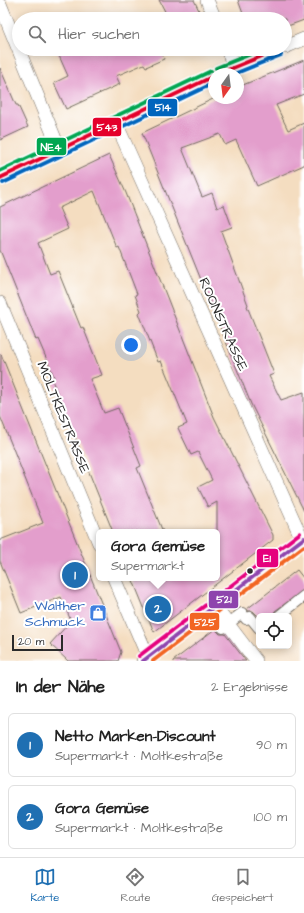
<!DOCTYPE html>
<html lang="de">
<head>
<meta charset="utf-8">
<style>
  body { margin:0; font-family:"Architects Daughter",sans-serif; background:#f2f2f2; color:#222 }
  .controls { position:absolute; right:12px; bottom:12px; display:grid; overflow:hidden; border-radius:6px; box-shadow:0 2px 10px #0003 }
  .controls button { width:36px; height:36px; display:grid; place-items:center; padding:0; border:0; border-bottom:1px solid #e0e0e0; background:#fff; color:#222; font:20px sans-serif }
  .compass { position:absolute; left:208px; top:68px; width:36px; height:36px; border-radius:50%; background:#fff; box-shadow:0 2px 10px #0003; rotate:194deg }
  .scale { position:absolute; left:12px; bottom:10px; width:51px; box-sizing:border-box; padding-left:4px; border:2px solid #2b2b2b; border-top:0; font-size:11px; line-height:14px; white-space:nowrap; color:#2b2b2b; -webkit-text-stroke:3px #fff; paint-order:stroke }
  .you { position:absolute; left:131px; top:345px; width:14px; height:14px; margin:-10px; border:3px solid #fff; border-radius:50%; background:#1a73e8; box-shadow:0 0 0 6px #1a73e833 }
  .badge { display:grid; place-items:center; width:26px; height:26px; border-radius:50%; background:#1f6fb2; color:#fff; font-size:13px; font-weight:700 }
  .pin { position:absolute; translate:-50% -50%; border:2px solid #fff; box-shadow:0 1px 4px #0006 }
  .popup { position:absolute; left:96px; top:529px; width:124px; height:52px; box-sizing:border-box; display:grid; place-content:center; border-radius:6px; background:#fff; filter:drop-shadow(0 1px 3px #0005); font-size:13px; white-space:nowrap; color:#767676 }
  .popup b { font-size:15px; color:#222 }
  .popup::after { content:''; position:absolute; left:50%; top:100%; margin-left:-8px; border:8px solid transparent; border-top-color:#fff }
  .list { margin:0; padding:0; list-style:none }
  h2 { display:flex; justify-content:space-between; align-items:center; height:52px; margin:0; padding:0 16px; font-size:17px }
  h2 small { font-size:13px; font-weight:400; color:#767676 }
  .list li { display:grid; grid-template-columns:26px 1fr auto; gap:12px; align-items:center; box-sizing:border-box; height:64px; margin:0 8px 8px; padding:0 8px; border:1px solid #e0e0e0; border-radius:6px }
  .list b { display:block; font-size:15px; white-space:nowrap }
  .list p { margin:0; font-size:13px; white-space:nowrap; color:#767676 }
  .list em { font-size:13px; font-style:normal; color:#767676 }
  .icon { flex:none; width:22px; height:22px; fill:none; stroke:currentColor; stroke-width:2; stroke-linecap:round; stroke-linejoin:round }
  .map { position:relative; flex:none; width:304px; height:661px; overflow:hidden }
  .search { position:absolute; background:#fff; box-shadow:0 2px 10px #0003; left:12px; right:12px; top:12px; height:44px; display:flex; align-items:center; gap:10px; box-sizing:border-box; padding:0 14px; border-radius:22px; color:#767676; font-size:15px }
  .sheet { height:196px; background:#fff }
  nav { display:flex; justify-content:space-around; align-items:center; box-sizing:border-box; height:56px; border-top:1px solid #e0e0e0; background:#fff; font-size:11px; color:#767676 }
  nav a { display:grid; justify-items:center; gap:2px }
  nav .on { color:#1f6fb2 }
  .map>svg:first-child { display:block }
</style>
</head>
<body>
<div class="map">
<svg width="304" height="661" viewBox="0 0 304 661">
  <rect width="100%" height="100%" fill="#fff"/>
  <filter id="ink" filterUnits="userSpaceOnUse"><feTurbulence type="fractalNoise" baseFrequency=".025" numOctaves="2"/><feDisplacementMap in="SourceGraphic" scale="8" xChannelSelector="R" yChannelSelector="G"/><feConvolveMatrix kernelMatrix="1 2 1 2 8 2 1 2 1" color-interpolation-filters="sRGB"/></filter>
  <filter id="wash" filterUnits="userSpaceOnUse"><feTurbulence type="fractalNoise" baseFrequency=".012" numOctaves="4" result="noise"/><feDisplacementMap in="SourceGraphic" scale="16" xChannelSelector="R" yChannelSelector="G"/><feGaussianBlur stdDeviation="0.9" result="paint"/><feColorMatrix in="noise" values="0 0 0 0 0 0 0 0 0 0 0 0 0 0 0 0 0 1.4 0 .05"/><feComposite in="paint" operator="in"/></filter>
  <g filter="url(#wash)">
    <rect width="100%" height="100%" fill="#f4ddc0"/>
    <g id="blocks">
      <path fill="#e39ecc" d="M159,0H194L203,19H169Z
        M238,0H304V20L285,27V19H245Z
        M56,49H161L164,59L146,67L144,64L116,76L120,84L66,109L54,83L68,76Z
        M304,60V94L276,105L288,130L304,123V165L257,186L236,140L225,145L220,134L182,148L202,197L212,193L217,208L224,205L232,227L221,231L248,305L247,306L274,374L269,376L281,400L304,392V511L251,404L142,133L215,98H238V87Z
        M0,68L16,105H18L28,127L0,140Z
        M109,155L126,193L214,417L273,535V540L154,632L132,578H217V502L208,507L198,487L212,480L198,452L191,455L178,428L187,424L161,361L158,362L139,313L141,311L135,295L137,294L119,247L117,248L94,191L59,208L68,229L38,243L50,274L58,271L81,328L83,327L102,375L90,379L104,413L118,408L141,466L137,468L163,532H113L52,380L54,377L50,367L38,339L36,340L0,250V207Z
        M1,354L121,652L118,661H68L50,644L71,621L61,597L21,613L0,561V540L43,523L0,416Z
        M297,570L304,579V590L275,611L273,616H258L253,611H248L247,609Z
        M215,629L220,634H225L246,661H173Z"/>
    </g>
  </g>
  <g filter="url(#ink)">
    <use href="#blocks" fill-opacity="0" stroke="#71695f" stroke-width="1"/>
    <g fill="none" stroke-linecap="round" stroke-linejoin="round">
      <g stroke="#71695f" stroke-width="12">
        <path id="pedestrian" d="M279,616L304,596
          M223,628L242,613L246,619L250,617L259,628"/>
      </g>
      <g stroke="#71695f" stroke-width="14">
        <path id="minor" d="M207,0L215,19
          M0,4L60,151
          M285,47L304,39
          M227,49L234,67
          M218,74L279,49
          M116,123L302,539
          M0,178L214,76
          M0,303L99,543
          M114,578L148,657
          M215,607L256,661
          M143,661L304,538"/>
      </g>
      <use href="#pedestrian" stroke="#fff" stroke-width="10"/>
      <use href="#minor" stroke="#fff" stroke-width="13"/>
      <g stroke="#fff" stroke-width="7">
        <path id="bus-1" d="M143,661L304,538"/>
      </g>
      <g stroke="#fff" stroke-width="7">
        <path id="bus-2" d="M218,74L279,49
          M0,178L214,76"/>
      </g>
      <g stroke="#fff" stroke-width="7">
        <path id="bus-3" d="M153,661L304,546"/>
      </g>
      <g stroke="#fff" stroke-width="7">
        <path id="bus-4" d="M234,74L281,55
          M3,183L214,83"/>
      </g>
      <g stroke="#fff" stroke-width="7">
        <path id="bus-5" d="M216,68L263,49
          M0,171L211,71"/>
      </g>
      <g stroke="#fff" stroke-width="7">
        <path id="bus-6" d="M139,656L300,533"/>
      </g>
      <use href="#bus-1" stroke="#8e44ad" stroke-width="4"/>
      <use href="#bus-2" stroke="#e4002b" stroke-width="4"/>
      <use href="#bus-3" stroke="#f26522" stroke-width="4"/>
      <use href="#bus-4" stroke="#0065bd" stroke-width="4"/>
      <use href="#bus-5" stroke="#00a651" stroke-width="4"/>
      <use href="#bus-6" stroke="#e5007d" stroke-width="4"/>
    </g>
  </g>
  <defs>
    <g id="shop-square" transform="scale(0.9)"><rect x="-9" y="-9" width="18" height="18" rx="4" fill="#3f7fe0" stroke="#fff"/><path d="M-5-2.5h2.3a2.7 3.5 0 0 1 5.4 0H5L5.5 6h-11ZM-1.5-2.5h3a1.5 2.3 0 0 0-3 0Z" fill="#fff"/></g>
  </defs>
  <g fill-rule="evenodd">
    <use href="#shop-square" x="98" y="613"/>
  </g>
  <circle fill="#2b2b2b" stroke="#fff" stroke-width="1.5" cx="250" cy="571" r="3.5"/>
  <g text-anchor="middle" stroke-width="4" stroke-linejoin="round" paint-order="stroke">
    <g font-size="14" fill="#2b2b2b" stroke="#fff">
      <text transform="translate(224 324) rotate(66)" y="5">ROONSTRASSE</text>
      <text transform="translate(64 417) rotate(68)" y="5">MOLTKESTRASSE</text>
    </g>
    <g font-size="14" fill="#366cbe" stroke="#fff" text-anchor="end">
      <text x="85" y="610">Walther<tspan x="85" dy="16">Schmuck</tspan></text>
    </g>
  </g>
  <g stroke="#fff" stroke-width="1.5">
    <rect x="147" y="98" width="31" height="19" rx="4" fill="#0065bd"/>
    <rect x="92" y="117" width="30" height="20" rx="4" fill="#e4002b"/>
    <rect x="36" y="137" width="31" height="19" rx="4" fill="#00a651"/>
    <rect x="256" y="548" width="23" height="20" rx="4" fill="#e5007d"/>
    <rect x="208" y="590" width="31" height="19" rx="4" fill="#8e44ad"/>
    <rect x="189" y="612" width="31" height="19" rx="4" fill="#f26522"/>
  </g>
  <g font-size="11" text-anchor="middle" font-weight="bold" fill="#fff">
    <text x="163" y="111">514</text>
    <text x="107" y="131">543</text>
    <text x="51" y="151">NE4</text>
    <text x="267" y="562">E1</text>
    <text x="224" y="603">521</text>
    <text x="205" y="626">525</text>
  </g>
</svg>
<div class="controls">
<button><svg class="icon" aria-label="locate" viewBox="0 0 24 24"><circle cx="12" cy="12" r="6"/><path d="M12 2v4M12 18v4M2 12h4M18 12h4"/></svg></button>
</div>
<svg class="compass" viewBox="-18 -18 36 36"><path d="M0-13l5 13h-10z" fill="#e53935"/><path d="M0 13l5-13h-10z" fill="#767676"/></svg>
<div class="scale">20 m</div>
<div class="you"></div>
<div class="pin badge" style="left:75px;top:575px">1</div>
<div class="pin badge" style="left:158px;top:609px">2</div>
<div class="popup"><b>Gora Gemüse</b>Supermarkt</div>
<div class="search"><svg class="icon" aria-label="search" viewBox="0 0 24 24"><circle cx="10" cy="10" r="6"/><path d="M15 15l6 6"/></svg>Hier suchen</div>
</div>
<section class="sheet">
<h2>In der Nähe<small>2 Ergebnisse</small></h2>
<ul class="list">
<li><span class="badge">1</span><div><b>Netto Marken-Discount</b><p>Supermarkt · Moltkestraße</p></div><em>90 m</em></li>
<li><span class="badge">2</span><div><b>Gora Gemüse</b><p>Supermarkt · Moltkestraße</p></div><em>100 m</em></li>
</ul>
</section>
<nav>
<a class="on"><svg class="icon" aria-label="map" viewBox="0 0 24 24"><path d="M3 6l6-2 6 2 6-2v14l-6 2-6-2-6 2zM9 4v14M15 6v14"/></svg>Karte</a>
<a><svg class="icon" aria-label="directions" viewBox="0 0 24 24"><path d="M12 3l9 9-9 9-9-9zM9 14v-3h6M13 9l2 2-2 2"/></svg>Route</a>
<a><svg class="icon" aria-label="saved" viewBox="0 0 24 24"><path d="M7 4h10v16l-5-4-5 4z"/></svg>Gespeichert</a>
</nav>
</body>
</html>
